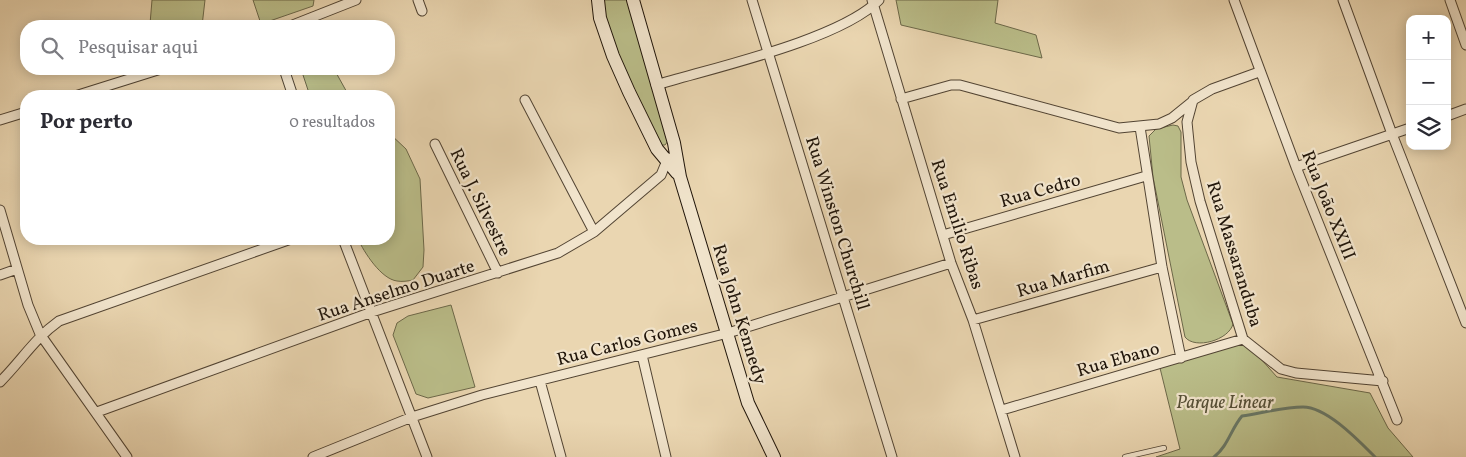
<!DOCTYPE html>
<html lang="pt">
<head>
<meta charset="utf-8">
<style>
  body { margin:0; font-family:Vollkorn,serif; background:#f2f2f3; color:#2b2b33 }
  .controls { position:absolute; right:15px; top:15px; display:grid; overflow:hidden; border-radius:10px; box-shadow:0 2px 12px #0003 }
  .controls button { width:45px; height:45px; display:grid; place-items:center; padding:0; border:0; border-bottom:1px solid #e1e1e2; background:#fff; color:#2b2b33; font:25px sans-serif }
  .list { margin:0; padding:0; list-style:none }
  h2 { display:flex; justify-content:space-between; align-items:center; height:65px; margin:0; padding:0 20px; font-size:21px }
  h2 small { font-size:16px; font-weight:400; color:#7c7c81 }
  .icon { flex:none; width:28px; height:28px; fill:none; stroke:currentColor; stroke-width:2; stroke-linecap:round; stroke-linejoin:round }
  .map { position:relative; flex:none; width:1466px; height:457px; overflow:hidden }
  .search { position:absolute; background:#fff; box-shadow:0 2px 12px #0003; left:20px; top:20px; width:375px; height:55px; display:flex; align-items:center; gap:12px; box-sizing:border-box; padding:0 18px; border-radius:20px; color:#7c7c81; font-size:19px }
  .panel { position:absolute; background:#fff; box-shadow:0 2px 12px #0003; left:20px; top:90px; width:375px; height:155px; border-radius:20px }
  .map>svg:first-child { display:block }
</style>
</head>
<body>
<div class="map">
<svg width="1466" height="457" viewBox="0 0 1466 457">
  <rect width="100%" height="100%" fill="#ead6b1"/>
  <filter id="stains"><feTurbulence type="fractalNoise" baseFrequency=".004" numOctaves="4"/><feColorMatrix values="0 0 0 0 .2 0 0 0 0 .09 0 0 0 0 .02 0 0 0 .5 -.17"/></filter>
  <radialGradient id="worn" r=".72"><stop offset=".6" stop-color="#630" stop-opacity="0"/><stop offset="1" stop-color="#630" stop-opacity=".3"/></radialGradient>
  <path fill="#babd89" stroke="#6c6849" d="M152,0H205L202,26L150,24Z
    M253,0H314L313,6L261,24Z
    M602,0H629L668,141L665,145H662C639,99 608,51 602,0Z
    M896,0H998L995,23L1036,35L1042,58L901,25Z
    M301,69H334L349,96H310Z
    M1173,125L1178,126L1181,132V177L1187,200L1233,324C1229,340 1195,350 1185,337L1153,177L1149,136L1156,129Z
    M389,133L406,149L420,179L424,250L423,267L413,280C408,281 402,282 397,281C381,279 364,252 358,239H389Z
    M451,305L475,387L428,398L416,394L393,335L397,323L408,316Z
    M1243,339L1277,377L1370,393L1388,428L1413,457H1156L1180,449L1159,364Z"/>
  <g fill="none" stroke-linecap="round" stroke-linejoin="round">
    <path stroke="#697867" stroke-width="3" d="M1214,457C1228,446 1231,429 1242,416C1262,413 1283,407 1303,407C1327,407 1359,441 1375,457"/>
    <g stroke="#524433" stroke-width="6">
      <path id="lane" d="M1125,457L1164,448"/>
    </g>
    <g stroke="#524433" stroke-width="11">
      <path id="street" d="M418,0L422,11
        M752,0L892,457
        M872,0L951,263L973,320L1015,457
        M1234,0L1296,167L1397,420
        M1343,0L1392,134L1466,323
        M1450,0L1466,45
        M290,26L356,0
        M284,69L293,96
        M1259,72L1212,89L1193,100L1187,122L1191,162L1200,201L1243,339L1281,369L1296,373L1383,381
        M656,85C712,68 840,40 879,0
        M75,96L161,69
        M901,99L951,85H960L1119,128L1159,124L1172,118L1193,101
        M525,100L594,232
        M1447,116L1466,109
        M0,120L26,112
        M1140,127L1162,267L1181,358
        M435,144L498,273
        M1296,167L1410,128
        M0,210L28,305L40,334L127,457
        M943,235L1146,176
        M343,239L427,457
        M0,275L17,269
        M973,320L1162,267
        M642,355L666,457
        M540,381L561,457
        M0,382C21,361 35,338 59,321L291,239
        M1002,410L1243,339
        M97,412L372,312L558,253L594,232L661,175L668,158
        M313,457L412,417L482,395L728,333L951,263"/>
    </g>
    <g stroke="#1f1409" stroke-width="14">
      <path id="secondary" d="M598,0L600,18L613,56L629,92L657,149L677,173
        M633,0L674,143L680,177L748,403L774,457"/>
    </g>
    <use href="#lane" stroke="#f1e4cc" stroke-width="4.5"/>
    <use href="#street" stroke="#f1e4cc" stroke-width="9"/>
    <use href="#secondary" stroke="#f1e4cc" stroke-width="12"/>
  </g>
  <g text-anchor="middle" stroke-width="4.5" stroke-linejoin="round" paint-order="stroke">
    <g font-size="18" fill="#1f1409" stroke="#f1e4cc">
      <text transform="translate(1040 190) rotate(-16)" y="6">Rua Cedro</text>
      <text transform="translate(481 202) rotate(64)" y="6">Rua J. Silvestre</text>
      <text transform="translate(1329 205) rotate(68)" y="6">Rua João XXIII</text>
      <text transform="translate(838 223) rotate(73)" y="6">Rua Winston Churchill</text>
      <text transform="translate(958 224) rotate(72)" y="6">Rua Emilio Ribas</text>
      <text transform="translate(1235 254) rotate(73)" y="6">Rua Massaranduba</text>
      <text transform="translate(1063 278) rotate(-16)" y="6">Rua Marfim</text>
      <text transform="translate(396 290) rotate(-18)" y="6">Rua Anselmo Duarte</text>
      <text transform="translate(740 314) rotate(73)" y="6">Rua John Kennedy</text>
      <text transform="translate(627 342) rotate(-14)" y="6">Rua Carlos Gomes</text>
      <text transform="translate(1118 359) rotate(-16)" y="6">Rua Ebano</text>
    </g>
    <g font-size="18" font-style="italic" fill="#554f36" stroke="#f1e4cc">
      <text x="1225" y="408">Parque Linear</text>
    </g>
  </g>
  <rect width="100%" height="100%" filter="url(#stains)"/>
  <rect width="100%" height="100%" fill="url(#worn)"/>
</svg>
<div class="controls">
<button>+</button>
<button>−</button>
<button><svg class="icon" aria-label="layers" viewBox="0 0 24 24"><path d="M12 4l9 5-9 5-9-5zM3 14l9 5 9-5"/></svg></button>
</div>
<div class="search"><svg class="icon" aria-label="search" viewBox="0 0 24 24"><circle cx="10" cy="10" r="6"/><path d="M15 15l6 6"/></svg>Pesquisar aqui</div>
<section class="panel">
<h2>Por perto<small>0 resultados</small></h2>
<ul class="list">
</ul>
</section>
</div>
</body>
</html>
